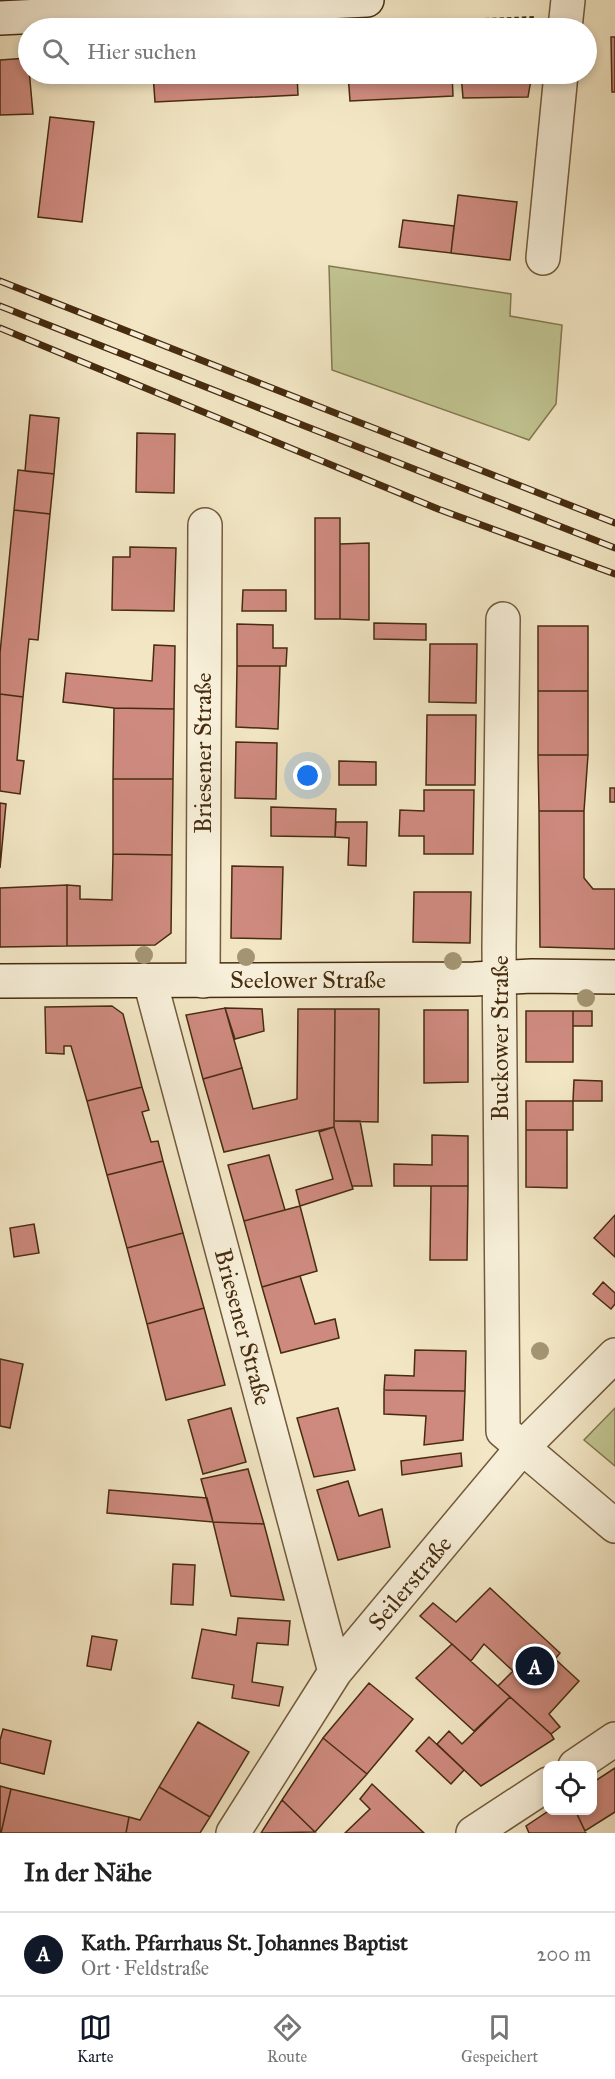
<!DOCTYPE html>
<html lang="de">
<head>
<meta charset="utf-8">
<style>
  body { margin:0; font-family:"IM FELL Great Primer",serif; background:#f6f6f6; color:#222 }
  .controls { position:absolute; right:18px; bottom:18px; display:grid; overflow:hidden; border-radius:12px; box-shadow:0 3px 9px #0003 }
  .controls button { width:54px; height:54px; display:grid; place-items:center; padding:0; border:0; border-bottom:2px solid #e0e0e0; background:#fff; color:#222; font:30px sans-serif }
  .you { position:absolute; left:308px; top:776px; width:21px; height:21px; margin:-15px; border:4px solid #fff; border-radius:50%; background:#1a73e8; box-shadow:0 0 0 9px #1a73e833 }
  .badge { display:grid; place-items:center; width:39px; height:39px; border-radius:50%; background:#111827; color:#fff; font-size:20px; font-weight:700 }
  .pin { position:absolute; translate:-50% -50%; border:3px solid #fff; box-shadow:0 2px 6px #0006 }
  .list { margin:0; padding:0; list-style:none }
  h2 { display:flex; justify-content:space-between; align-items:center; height:78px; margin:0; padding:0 24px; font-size:26px }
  h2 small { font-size:20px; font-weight:400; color:#767676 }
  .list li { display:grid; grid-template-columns:39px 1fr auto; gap:18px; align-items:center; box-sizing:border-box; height:84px; padding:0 24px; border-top:2px solid #e0e0e0 }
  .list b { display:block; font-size:22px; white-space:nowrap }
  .list p { margin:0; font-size:20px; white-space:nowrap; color:#767676 }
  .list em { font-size:20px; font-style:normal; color:#767676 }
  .icon { flex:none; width:33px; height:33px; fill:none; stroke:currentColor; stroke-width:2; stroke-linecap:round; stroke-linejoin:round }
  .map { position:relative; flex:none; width:615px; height:1833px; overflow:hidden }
  .search { position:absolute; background:#fff; box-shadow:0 3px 9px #0003; left:18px; right:18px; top:18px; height:66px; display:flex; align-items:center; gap:15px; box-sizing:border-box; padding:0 21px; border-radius:33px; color:#767676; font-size:22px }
  .sheet { height:162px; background:#fff }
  nav { display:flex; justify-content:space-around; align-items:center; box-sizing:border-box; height:84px; border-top:2px solid #e0e0e0; background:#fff; font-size:16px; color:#767676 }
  nav a { display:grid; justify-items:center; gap:3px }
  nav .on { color:#111827 }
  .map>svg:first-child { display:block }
</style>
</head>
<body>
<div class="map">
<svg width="615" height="1833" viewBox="0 0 615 1833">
  <rect width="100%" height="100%" fill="#f2e6c4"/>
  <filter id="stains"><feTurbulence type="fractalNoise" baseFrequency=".00333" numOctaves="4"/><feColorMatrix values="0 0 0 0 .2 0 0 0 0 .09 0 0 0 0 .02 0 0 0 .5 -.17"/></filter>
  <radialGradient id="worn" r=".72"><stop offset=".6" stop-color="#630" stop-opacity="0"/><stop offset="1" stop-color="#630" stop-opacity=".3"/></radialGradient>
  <path fill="#c0c390" stroke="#847850" stroke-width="1.5" d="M329,266L511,294L510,316L562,325L556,404L529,440L332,370Z
    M615,1408V1466L584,1440Z"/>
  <path fill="#ce8a7f" stroke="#472c0f" stroke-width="1.5" d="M611,37H615V92H612Z
    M28,58L33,114L0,115V60Z
    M153,74H297L298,95L155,102Z
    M348,74H452L453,96L350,101Z
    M461,74H532L528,97L463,98Z
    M50,117L94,122L82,222L38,217Z
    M458,195L517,202L510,260L451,253Z
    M403,220L454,226L451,253L399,247Z
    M30,415L59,418L54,474L25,471Z
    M137,433L175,434L174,493L136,492Z
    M18,470L54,474L50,514L14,510Z
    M14,510L50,514L38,640L29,639L23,697L0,694V653Z
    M315,518H340V619H315Z
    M369,543V620L340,619V544Z
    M130,547L176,548L174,611L112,610L113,557H130Z
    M243,590H286V611H242Z
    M374,623L426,624V640L374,639Z
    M237,624L273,625V648H287L286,666H237Z
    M538,626H588V691H538Z
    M430,644H477L476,703L429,702Z
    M154,645L175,646L174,709L114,708L63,702L66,673L152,681Z
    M237,666H280L278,729L236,727Z
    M538,691H588V755H538Z
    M0,694L23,697L17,760L24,761L20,794L0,791Z
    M114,708L174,709L173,779H113Z
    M427,715H476L475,785H426Z
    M236,742L277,743L276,799L235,798Z
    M538,755H588L584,811H539Z
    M339,761L376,762V785H339Z
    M113,779H173L172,855L113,854Z
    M610,788H615V802H610Z
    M424,790H474L473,854H424V836H399L400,810L424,811Z
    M0,803L6,804L0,868Z
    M271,807L336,809L335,837L271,836Z
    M539,811H584V878L593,889H615V949L540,947Z
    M336,822H367L366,866L348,865L349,838L335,837Z
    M113,854L172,855L171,933L155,945L67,946V885L80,886V899L112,900Z
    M232,866L283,867L281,939L231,938Z
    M67,885V946L0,947V888Z
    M414,892H471L470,943L413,942Z
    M112,1006L123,1014L142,1087L87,1101L71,1046H64V1054L46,1053L45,1007Z
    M225,1008L242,1068L203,1079L186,1015Z
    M225,1008L262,1009L264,1031L235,1039Z
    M298,1009H335L334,1127L224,1152L203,1079L242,1068L253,1109L297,1099Z
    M335,1009H379L378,1122L334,1121Z
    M424,1010H468V1082L424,1083Z
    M526,1011H573V1062H526Z
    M573,1011H592V1026H573Z
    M574,1080L602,1081V1101H573Z
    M142,1087L149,1110L142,1112L151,1142L158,1141L163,1161L107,1175L87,1101Z
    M526,1101H573V1130H526Z
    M334,1121H360L372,1186H352L334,1127Z
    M334,1127L353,1189L300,1206L296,1190L333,1179L319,1132Z
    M526,1130H567V1188L526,1187Z
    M432,1135L468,1136V1186H394V1164L432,1165Z
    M269,1155L285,1210L244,1221L228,1165Z
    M163,1161L183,1233L127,1248L107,1175Z
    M431,1186H468L467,1260H430Z
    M300,1206L317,1271L262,1287L244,1221Z
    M615,1215V1257L594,1238Z
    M34,1224L39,1253L14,1257L10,1228Z
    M183,1233L204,1308L147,1324L127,1248Z
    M300,1276L315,1324L335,1319L339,1338L281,1353L262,1287Z
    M603,1282L615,1293V1304L611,1309L593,1294Z
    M204,1308L225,1385L166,1400L147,1324Z
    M415,1350L466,1351L465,1391L384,1390L385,1375L414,1376Z
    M0,1359L23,1364L10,1428L0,1426Z
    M384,1390L465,1391L463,1440L424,1445L426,1416L384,1414Z
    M231,1408L246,1462L203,1474L188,1420Z
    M338,1408L355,1470L314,1477L297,1418Z
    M461,1453L462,1466L402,1475L401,1461Z
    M248,1469L264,1524L213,1522L201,1479Z
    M348,1481L359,1516L382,1509L390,1547L338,1560L317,1490Z
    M109,1490L207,1498L213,1522L107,1513Z
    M213,1522L264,1524L284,1600L231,1596Z
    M173,1564L195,1565L193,1605L171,1604Z
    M490,1588L560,1653L555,1659L579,1681L549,1714L560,1727L551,1734L498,1686L513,1671L484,1644L471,1661L420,1616L433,1603L456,1622Z
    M238,1618L290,1621L288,1645L257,1643L252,1682L283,1687L279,1706L232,1698L234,1685L192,1678L202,1629L236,1635Z
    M92,1636L117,1640L111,1670L87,1666Z
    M452,1644L510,1697L474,1731L416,1678Z
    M369,1683L413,1719L367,1774L323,1738Z
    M510,1697L551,1734L554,1739L481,1786L437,1744L449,1731L462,1744Z
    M198,1722L249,1752L210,1817L159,1787Z
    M3,1729L51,1741L44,1774L0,1763V1740Z
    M429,1737L464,1770L451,1784L416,1751Z
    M323,1738L367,1774L315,1832L282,1800Z
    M615,1768V1812L585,1831L575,1810H592V1783Z
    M372,1784L424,1833H345L370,1809L360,1799Z
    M0,1786L11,1789L1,1833H0Z
    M159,1787L210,1817L200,1833H126L129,1817L140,1820Z
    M11,1789L129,1817L126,1833H1Z
    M282,1800L315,1832L261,1833Z
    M550,1810H575L586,1833H529L526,1826Z"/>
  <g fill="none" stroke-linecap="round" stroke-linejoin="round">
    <g stroke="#725a3c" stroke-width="36">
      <path id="street" d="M565,28L568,0
        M543,258L561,74
        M503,619L499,948L503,1431L615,1526
        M150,981L335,1672
        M203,981L205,525
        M575,1766L615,1739
        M233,1833L335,1672L522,1448L615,1355
        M473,1833L548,1784"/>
    </g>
    <g stroke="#472c0f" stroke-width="36">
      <path id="secondary" d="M0,18L367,0
        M0,981L474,979L532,976L615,977"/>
    </g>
    <path stroke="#472c0f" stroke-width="4" stroke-dasharray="4.5 3" stroke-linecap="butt" d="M387,24L535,18"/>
    <use href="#street" stroke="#f7efd9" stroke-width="33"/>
    <use href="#secondary" stroke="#f7efd9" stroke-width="33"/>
    <g stroke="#472c0f" stroke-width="7">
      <path id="rail" d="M0,281L615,523
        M0,306L615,548
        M0,328L438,509L615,574"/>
    </g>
    <use href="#rail" stroke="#f7efd9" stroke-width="4.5" stroke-dasharray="14" stroke-linecap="butt"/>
  </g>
  <g fill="#a49572">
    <circle cx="144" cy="955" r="9"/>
    <circle cx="246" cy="957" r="9"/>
    <circle cx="453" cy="961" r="9"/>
    <circle cx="586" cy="998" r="9"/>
    <circle cx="540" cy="1351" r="9"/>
  </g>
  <g text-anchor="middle" stroke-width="4.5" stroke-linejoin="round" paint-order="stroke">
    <g font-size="24" fill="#472c0f" stroke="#f7efd9">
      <text transform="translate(203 753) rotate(-90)" y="8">Briesener Straße</text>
      <text x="308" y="988">Seelower Straße</text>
      <text transform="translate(500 1038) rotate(-90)" y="8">Buckower Straße</text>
      <text transform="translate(243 1327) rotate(75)" y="8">Briesener Straße</text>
      <text transform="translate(410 1583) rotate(-50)" y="8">Seilerstraße</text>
    </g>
  </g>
  <rect width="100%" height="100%" filter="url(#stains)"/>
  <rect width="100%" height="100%" fill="url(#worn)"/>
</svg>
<div class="controls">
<button><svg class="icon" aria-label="locate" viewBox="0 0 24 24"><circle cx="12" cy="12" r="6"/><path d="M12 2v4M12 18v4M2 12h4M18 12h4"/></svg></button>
</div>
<div class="you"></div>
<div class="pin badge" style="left:535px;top:1666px">A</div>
<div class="search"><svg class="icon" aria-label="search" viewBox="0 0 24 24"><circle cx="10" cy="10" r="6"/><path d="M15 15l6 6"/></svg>Hier suchen</div>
</div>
<section class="sheet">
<h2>In der Nähe<small></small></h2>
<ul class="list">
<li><span class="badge">A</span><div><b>Kath. Pfarrhaus St. Johannes Baptist</b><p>Ort · Feldstraße</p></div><em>200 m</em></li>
</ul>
</section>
<nav>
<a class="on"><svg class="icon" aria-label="map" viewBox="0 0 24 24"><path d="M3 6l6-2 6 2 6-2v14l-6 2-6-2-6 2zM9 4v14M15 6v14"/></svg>Karte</a>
<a><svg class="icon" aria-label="directions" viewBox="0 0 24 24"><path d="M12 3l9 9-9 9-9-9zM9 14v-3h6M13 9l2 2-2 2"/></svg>Route</a>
<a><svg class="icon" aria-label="saved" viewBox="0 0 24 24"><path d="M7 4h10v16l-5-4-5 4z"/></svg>Gespeichert</a>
</nav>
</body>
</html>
